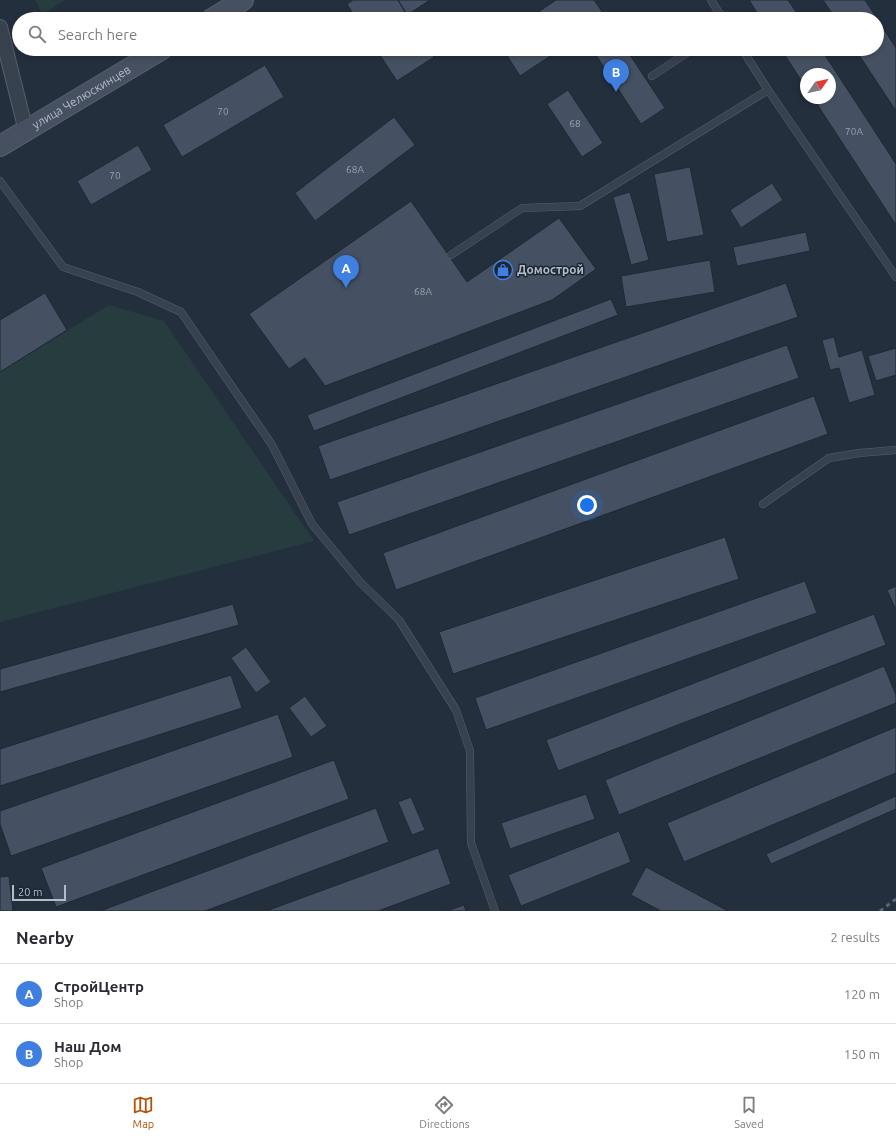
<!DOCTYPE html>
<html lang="en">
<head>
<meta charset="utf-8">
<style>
  body { margin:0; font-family:Ubuntu,sans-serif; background:#f7f7f7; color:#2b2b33 }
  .compass { position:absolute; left:800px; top:68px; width:36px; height:36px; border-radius:50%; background:#fff; box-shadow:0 2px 6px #0003; rotate:56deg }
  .scale { position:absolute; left:12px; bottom:10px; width:54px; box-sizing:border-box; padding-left:4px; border:2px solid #b4bcc9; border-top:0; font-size:11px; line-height:14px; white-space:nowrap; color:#b4bcc9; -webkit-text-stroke:3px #1d2633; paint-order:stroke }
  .you { position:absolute; left:587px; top:505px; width:14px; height:14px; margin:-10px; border:3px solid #fff; border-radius:50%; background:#1a73e8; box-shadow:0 0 0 6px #1a73e833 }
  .badge { display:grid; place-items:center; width:26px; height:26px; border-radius:50%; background:#b45309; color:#fff; font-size:13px; font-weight:700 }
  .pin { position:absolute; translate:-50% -33px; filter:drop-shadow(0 1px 2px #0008) }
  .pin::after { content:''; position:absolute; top:21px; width:14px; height:12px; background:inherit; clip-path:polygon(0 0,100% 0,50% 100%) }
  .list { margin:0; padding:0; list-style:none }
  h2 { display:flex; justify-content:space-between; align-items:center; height:52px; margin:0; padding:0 16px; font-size:17px }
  h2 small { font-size:13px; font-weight:400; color:#7c7c81 }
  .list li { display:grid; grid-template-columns:26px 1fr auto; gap:12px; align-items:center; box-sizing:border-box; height:60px; padding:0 16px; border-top:1px solid #e1e1e2 }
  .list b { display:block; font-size:15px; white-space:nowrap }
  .list p { margin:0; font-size:13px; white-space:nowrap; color:#7c7c81 }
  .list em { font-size:13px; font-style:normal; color:#7c7c81 }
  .icon { flex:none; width:22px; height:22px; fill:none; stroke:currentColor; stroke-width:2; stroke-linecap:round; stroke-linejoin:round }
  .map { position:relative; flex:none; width:896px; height:911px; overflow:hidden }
  .search { position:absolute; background:#fff; box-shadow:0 2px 6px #0003; left:12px; right:12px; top:12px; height:44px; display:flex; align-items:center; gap:10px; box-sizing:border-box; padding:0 14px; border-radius:22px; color:#7c7c81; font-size:15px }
  .sheet { height:172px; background:#fff }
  nav { display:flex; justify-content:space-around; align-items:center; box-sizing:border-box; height:56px; border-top:1px solid #e1e1e2; background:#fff; font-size:11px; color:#7c7c81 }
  nav a { display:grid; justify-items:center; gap:2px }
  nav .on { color:#b45309 }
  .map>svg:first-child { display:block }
</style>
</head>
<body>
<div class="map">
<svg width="896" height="911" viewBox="0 0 896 911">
  <rect width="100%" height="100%" fill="#242f3e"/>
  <path fill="#263c3f" d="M35,0H65L43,14Z
    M109,305L164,321L314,541L0,622V372Z"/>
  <path fill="#455162" stroke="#1f2835" d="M353,0H398L410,19H356L347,4Z
    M398,0H430L407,15Z
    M556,0H594L607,19H528Z
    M749,0H788L801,19H761Z
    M823,0H865L896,48V111L855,49H877V19H836Z
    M376,49H429L434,57L397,81Z
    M513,49H561L520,76L506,54Z
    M592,49H626L665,108L641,124Z
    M781,49H821L896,164V225L813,98H830V74H806V88Z
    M265,65L284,97L182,157L163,125Z
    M568,90L603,143L582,157L547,104Z
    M394,117L415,145L315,221L295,193Z
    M138,145L152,170L91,205L77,181Z
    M690,167L704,235L667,242L654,174Z
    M772,183L783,200L741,228L730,210Z
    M630,192L649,260L631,265L613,197Z
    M411,201L467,282L559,218L596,269L552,300L325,386L305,358L289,369L249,314Z
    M806,232L810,251L737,266L733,247Z
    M710,260L715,292L626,307L621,276Z
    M786,283L798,317L330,480L318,446Z
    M45,293L67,330L0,372V320Z
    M611,299L618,315L314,431L307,415Z
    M834,337L839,357L862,350L875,395L849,403L839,368L830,370L822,340Z
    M787,345L799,378L349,535L337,502Z
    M896,348V375L876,381L868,356Z
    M814,396L828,434L396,590L383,553Z
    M725,537L739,579L453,674L439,632Z
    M805,581L817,613L486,730L475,698Z
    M896,586V610L887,590Z
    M233,604L239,625L0,692V669Z
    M874,614L886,645L558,771L546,740Z
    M246,647L271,682L256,693L231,658Z
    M884,666L896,695V703L619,815L605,780Z
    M231,675L242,708L0,786V749Z
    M305,696L327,726L311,737L289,708Z
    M278,714L293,757L11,856L0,824V811Z
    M896,727V773L684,862L667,823Z
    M334,760L349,799L56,907L41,868Z
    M586,794L595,819L510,849L501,823Z
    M896,796V809L771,864L766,854Z
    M411,797L425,830L412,835L398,802Z
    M376,808L389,842L205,911H100Z
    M619,831L631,862L521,906L508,875Z
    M438,848L451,884L378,911H266Z
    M646,867L728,911H661L631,895Z
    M9,876L13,911H0V877Z
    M464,905L466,911H447Z"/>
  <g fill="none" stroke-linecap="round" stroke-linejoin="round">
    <g stroke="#565f6c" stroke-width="8">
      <path id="lane" d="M711,0L723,19
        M652,76L693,49
        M768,90L896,277
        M0,181L63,267L138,292L181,312L272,445L312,524L360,582L399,620L456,710L470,751L471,843L495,911
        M451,255L522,208L580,206L768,90L742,49
        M763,504L829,458L859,453L896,450"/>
    </g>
    <g stroke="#565f6c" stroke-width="16">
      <path id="street" d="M0,27L26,131"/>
    </g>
    <g stroke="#565f6c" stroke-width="22">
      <g id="secondary">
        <path d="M212,19L243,0"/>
        <path id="s1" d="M0,146L162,49"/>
      </g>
    </g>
    <use href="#lane" stroke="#38414e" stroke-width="7"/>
    <use href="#street" stroke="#38414e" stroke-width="14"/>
    <use href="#secondary" stroke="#465061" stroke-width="20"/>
    <path stroke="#5a6575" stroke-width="3" stroke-dasharray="4 4" stroke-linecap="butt" d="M880,911L896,899"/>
  </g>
  <defs>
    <g id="shop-ring" transform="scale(1)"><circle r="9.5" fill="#1d2633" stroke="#3f7fe0" stroke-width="1.5"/><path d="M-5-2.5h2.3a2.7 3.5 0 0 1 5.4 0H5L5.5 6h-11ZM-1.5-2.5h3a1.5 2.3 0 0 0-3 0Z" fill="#3f7fe0"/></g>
  </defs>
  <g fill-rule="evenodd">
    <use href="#shop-ring" x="503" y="270"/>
  </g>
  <g text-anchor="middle" stroke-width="3" stroke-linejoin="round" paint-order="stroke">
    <g font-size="10" fill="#98a1af">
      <text x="223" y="115">70</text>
      <text x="575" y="127">68</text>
      <text x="854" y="135">70А</text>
      <text x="355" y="173">68А</text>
      <text x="115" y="179">70</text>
      <text x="423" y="295">68А</text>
    </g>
    <g font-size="12" fill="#b4bcc9" stroke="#1d2633">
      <text dy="4" stroke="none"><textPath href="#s1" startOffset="95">улица Челюскинцев</textPath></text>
    </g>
    <g font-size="12" font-weight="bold" fill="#b4bcc9" stroke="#1d2633" text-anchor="start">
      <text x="517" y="274">Домострой</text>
    </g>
  </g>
</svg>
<svg class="compass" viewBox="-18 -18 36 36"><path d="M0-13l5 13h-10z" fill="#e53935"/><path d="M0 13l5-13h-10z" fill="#7c7c81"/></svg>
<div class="scale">20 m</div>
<div class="you"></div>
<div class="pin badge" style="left:346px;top:288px;background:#3f7fe0">A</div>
<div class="pin badge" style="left:616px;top:92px;background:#3f7fe0">B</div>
<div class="search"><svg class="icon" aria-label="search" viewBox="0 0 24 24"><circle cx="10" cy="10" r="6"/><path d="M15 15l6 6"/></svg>Search here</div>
</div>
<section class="sheet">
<h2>Nearby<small>2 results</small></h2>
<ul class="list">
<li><span class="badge" style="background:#3f7fe0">A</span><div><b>СтройЦентр</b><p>Shop</p></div><em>120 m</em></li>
<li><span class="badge" style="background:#3f7fe0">B</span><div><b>Наш Дом</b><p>Shop</p></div><em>150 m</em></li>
</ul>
</section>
<nav>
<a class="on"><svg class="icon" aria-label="map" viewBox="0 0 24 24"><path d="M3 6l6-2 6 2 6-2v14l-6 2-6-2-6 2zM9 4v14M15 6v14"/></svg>Map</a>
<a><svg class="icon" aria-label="directions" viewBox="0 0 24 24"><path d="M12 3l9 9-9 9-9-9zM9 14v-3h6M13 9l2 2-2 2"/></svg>Directions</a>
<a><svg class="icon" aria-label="saved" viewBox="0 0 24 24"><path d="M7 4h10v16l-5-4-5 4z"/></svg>Saved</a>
</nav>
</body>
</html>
